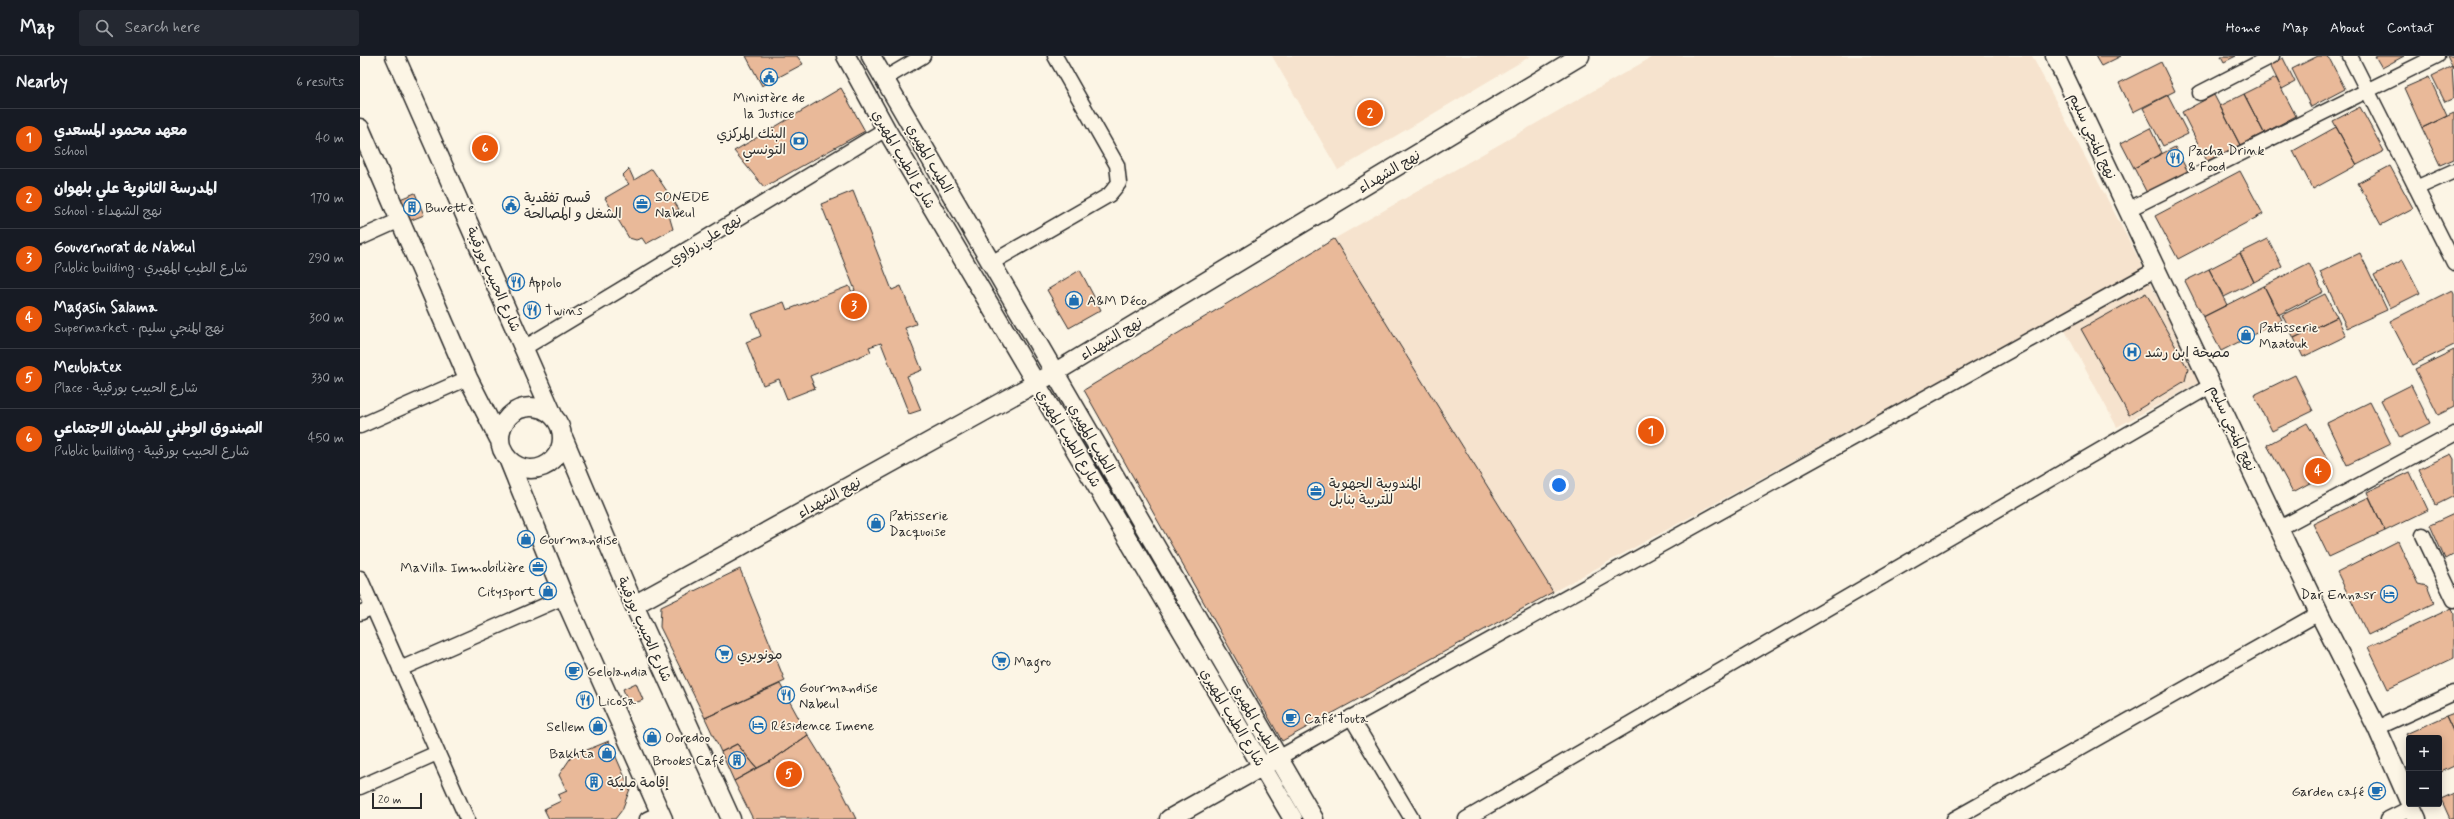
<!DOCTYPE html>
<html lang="en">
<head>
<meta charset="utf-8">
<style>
  body { margin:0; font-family:Mynerve,"Playpen Sans Arabic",sans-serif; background:#242831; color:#f1f3f6 }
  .controls { position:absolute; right:12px; bottom:12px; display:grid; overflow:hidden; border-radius:4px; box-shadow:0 2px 10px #0003 }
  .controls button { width:36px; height:36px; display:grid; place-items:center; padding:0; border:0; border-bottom:1px solid #363941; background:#171b24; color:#f1f3f6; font:20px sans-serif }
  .scale { position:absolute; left:12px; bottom:10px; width:50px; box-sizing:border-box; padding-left:4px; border:2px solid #2b2b2b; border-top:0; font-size:11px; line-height:14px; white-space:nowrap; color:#2b2b2b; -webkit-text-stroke:3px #fcf5e5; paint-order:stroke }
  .you { position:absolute; left:1199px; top:429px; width:14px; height:14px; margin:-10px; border:3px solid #fff; border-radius:50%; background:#1a73e8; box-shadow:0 0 0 6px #1a73e833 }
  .badge { display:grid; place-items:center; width:26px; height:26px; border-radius:50%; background:#ea580c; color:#fff; font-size:13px; font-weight:700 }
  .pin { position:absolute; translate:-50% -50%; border:2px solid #fff; box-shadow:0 1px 4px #0006 }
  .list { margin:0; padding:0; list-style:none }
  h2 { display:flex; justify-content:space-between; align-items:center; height:52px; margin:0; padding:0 16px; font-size:17px }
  h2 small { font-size:13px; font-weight:400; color:#9ea1a6 }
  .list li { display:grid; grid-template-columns:26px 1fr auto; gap:12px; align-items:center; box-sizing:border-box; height:60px; padding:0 16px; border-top:1px solid #363941 }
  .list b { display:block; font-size:15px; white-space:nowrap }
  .list p { margin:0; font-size:13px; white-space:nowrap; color:#9ea1a6 }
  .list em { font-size:13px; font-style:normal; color:#9ea1a6 }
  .icon { flex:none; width:22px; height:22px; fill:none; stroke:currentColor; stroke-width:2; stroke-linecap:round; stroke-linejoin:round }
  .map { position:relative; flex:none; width:2094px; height:763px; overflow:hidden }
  header { display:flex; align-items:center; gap:24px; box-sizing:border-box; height:56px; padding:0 20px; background:#171b24; border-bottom:1px solid #363941 }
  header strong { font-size:19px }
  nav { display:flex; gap:22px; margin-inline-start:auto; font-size:14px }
  .search { width:280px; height:36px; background:#242831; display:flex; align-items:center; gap:10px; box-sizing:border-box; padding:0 14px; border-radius:4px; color:#9ea1a6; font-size:15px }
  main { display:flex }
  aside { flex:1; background:#171b24 }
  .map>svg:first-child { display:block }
</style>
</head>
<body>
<header>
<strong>Map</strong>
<div class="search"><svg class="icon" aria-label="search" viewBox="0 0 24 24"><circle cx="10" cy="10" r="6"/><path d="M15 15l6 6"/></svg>Search here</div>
<nav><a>Home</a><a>Map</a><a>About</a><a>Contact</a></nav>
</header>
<main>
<aside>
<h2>Nearby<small>6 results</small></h2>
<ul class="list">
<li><span class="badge">1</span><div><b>معهد محمود المسعدي</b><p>School</p></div><em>40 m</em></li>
<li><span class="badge">2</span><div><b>المدرسة الثانوية علي بلهوان</b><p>School · نهج الشهداء</p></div><em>170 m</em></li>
<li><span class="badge">3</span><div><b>Gouvernorat de Nabeul</b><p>Public building · شارع الطيب المهيري</p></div><em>290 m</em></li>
<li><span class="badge">4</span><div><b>Magasin Salama</b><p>Supermarket · نهج المنجي سليم</p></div><em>300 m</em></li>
<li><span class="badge">5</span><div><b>Meublatex</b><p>Place · شارع الحبيب بورقيبة</p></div><em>330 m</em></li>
<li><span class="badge">6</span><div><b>الصندوق الوطني للضمان الاجتماعي</b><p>Public building · شارع الحبيب بورقيبة</p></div><em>450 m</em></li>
</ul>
</aside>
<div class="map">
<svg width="2094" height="763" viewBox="0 0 2094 763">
  <rect width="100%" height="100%" fill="#fcf5e5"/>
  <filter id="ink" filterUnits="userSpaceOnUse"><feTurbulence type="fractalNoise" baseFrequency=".025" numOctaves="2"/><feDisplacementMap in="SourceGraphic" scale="8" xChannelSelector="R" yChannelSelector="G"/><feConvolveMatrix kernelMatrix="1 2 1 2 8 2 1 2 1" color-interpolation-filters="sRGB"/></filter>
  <g filter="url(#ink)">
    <path fill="#f6e3ce" d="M912,0H1171L978,114Z
      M1294,0H1672L1784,213L1193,536L974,183Z
      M1787,222L1842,325L1757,371L1701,267Z"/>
    <path fill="#e9b999" stroke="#2b2b2b" d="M386,0H437L443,8L402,30Z
      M1735,0H1761L1741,10Z
      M1861,0H1876L1864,6Z
      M1958,0H1968L1985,33L1951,51L1932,13Z
      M2015,0H2044L2022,12Z
      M2087,0H2094V13L2092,10Z
      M1923,2L1935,26L1922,33L1910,9Z
      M1801,6L1815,35L1773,56L1759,27Z
      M2092,10L2094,42L2085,46L2072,20Z
      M2069,21L2087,60L2062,72L2044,32Z
      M1916,22L1936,60L1904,77L1884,38Z
      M481,32L505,75L404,131L374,95Z
      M1884,38L1904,77L1880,89L1860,50Z
      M1808,39L1828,78L1803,90L1783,52Z
      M1854,39L1880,89L1847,105L1822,56Z
      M2000,51L2024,95L1997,109L1973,65Z
      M2094,57V103L2080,109L2062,72Z
      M1976,71L1997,109L1953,133L1933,95Z
      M1790,72L1802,97L1774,112L1761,87Z
      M1815,91L1829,118L1788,139L1774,112Z
      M2030,110L2053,152L2021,169L1998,127Z
      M269,113L274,124L292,113L319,153L310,157V163L313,173L286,188L282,182L276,184L269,182L245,142L269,128L262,120Z
      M1880,115L1903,158L1818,203L1795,160Z
      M493,135L532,234L541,230L556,268L545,272L562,314L547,320L561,354L549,358L521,287L509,291L511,296L450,320L455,332L427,343L419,323L403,329L386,286L401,280L392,258L424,246L427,254L489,230L492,236L495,234L461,148Z
      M55,137L64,159L49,165L40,143Z
      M974,183L1193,536L922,685L724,334Z
      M1908,183L1922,211L1894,226L1880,197Z
      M1880,197L1894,226L1864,241L1849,213Z
      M2000,197L2027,254L1987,272L1960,216Z
      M2043,204L2060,237L2030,252L2014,219Z
      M1949,207L1963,236L1918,259L1904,230Z
      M1849,213L1867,249L1843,261L1825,225Z
      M720,214L741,254L709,272L687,234Z
      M1904,230L1922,264L1861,295L1843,261Z
      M2092,234L2094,238V289L2053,309L2030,265Z
      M1786,237L1828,313L1825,325L1769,359L1721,273Z
      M1965,238L1977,261L1934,282L1922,259Z
      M1977,261L1986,280L1943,301L1934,282Z
      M2094,294V351L2078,359L2055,313Z
      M1935,319L1953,355L1912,375L1894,339Z
      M2051,329L2070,367L2040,382L2021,344Z
      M2010,346L2031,388L1987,409L1967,367Z
      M1947,367L1974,414L1933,436L1907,389Z
      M2091,398L2094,403V440L2076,449L2059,413Z
      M2050,416L2068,454L2025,475L2007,436Z
      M2009,441L2025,475L1969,501L1953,468Z
      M2094,458V498L2085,503L2070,469Z
      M2038,485L2058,528L2067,530L2074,547L2008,579L1977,516Z
      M380,513L425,625L345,662L300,571L301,551Z
      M2092,552L2094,558V602L2028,633L2008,591Z
      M276,627L283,644L269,649L263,633Z
      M420,628L448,679L411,705L397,712L377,688L361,696L345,662Z
      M2094,657V677L2086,660Z
      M2086,660L2094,677V710L2079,717V682H2049V684L2046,678Z
      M294,674L299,684L291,688L286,678Z
      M448,679L480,731L496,763H393L374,725L411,705Z
      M249,685L270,733L262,754L255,763H189L184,753L201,745L198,739L207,735L199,719L212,700Z
      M377,688L397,712L374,725L361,696Z
      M2094,737V763H2090L2081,743Z"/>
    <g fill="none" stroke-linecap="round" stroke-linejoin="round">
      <g stroke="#2b2b2b" stroke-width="17">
        <path id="minor" d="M1990,0L2094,207
          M524,23L563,0
          M1840,37L1912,0
          M2056,132L2094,115
          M1767,154L2077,0
          M0,182L40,164
          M631,207L749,139L759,127L757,109L695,0
          M164,292L526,73
          M0,370L108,322
          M1920,472L2094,378
          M2063,479L2094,544
          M0,522L107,763
          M0,557L13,551
          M40,613L204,541
          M991,661L1052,763
          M2017,672L2094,637
          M918,702L1795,214
          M0,731L77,697
          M287,763L300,757
          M1106,763L1852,329
          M1594,763L1959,557
          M2028,763L2052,751"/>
      </g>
      <g stroke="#2b2b2b" stroke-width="21">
        <path id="tertiary" d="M35,0L193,359
          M486,0L526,73L933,763
          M511,0L954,763
          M1695,0L1959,557L2017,672L2049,745
          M0,72L108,322L139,383
          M140 382a31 31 0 1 1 62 0a31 31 0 1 1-62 0Z
          M203,381L274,549L371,763
          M149,405L204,541L303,763
          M274,549L694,317L1220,0
          M2050,748L2057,763
          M809,763L912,705"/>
      </g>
      <use href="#minor" stroke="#fcf5e5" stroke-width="14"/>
      <use href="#tertiary" stroke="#fcf5e5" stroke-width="18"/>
    </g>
  </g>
  <defs>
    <g id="civic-ring" transform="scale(0.9)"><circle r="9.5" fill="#fcf5e5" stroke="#1f6fb2" stroke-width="1.5"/><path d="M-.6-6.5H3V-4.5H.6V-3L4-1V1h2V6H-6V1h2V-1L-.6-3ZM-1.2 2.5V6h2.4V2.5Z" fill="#1f6fb2"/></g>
    <g id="bank-ring" transform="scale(0.9)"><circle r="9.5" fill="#fcf5e5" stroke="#1f6fb2" stroke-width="1.5"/><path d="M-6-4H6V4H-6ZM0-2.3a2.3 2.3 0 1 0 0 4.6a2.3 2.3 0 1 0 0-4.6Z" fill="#1f6fb2"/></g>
    <g id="restaurant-ring" transform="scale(0.9)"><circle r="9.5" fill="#fcf5e5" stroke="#1f6fb2" stroke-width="1.5"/><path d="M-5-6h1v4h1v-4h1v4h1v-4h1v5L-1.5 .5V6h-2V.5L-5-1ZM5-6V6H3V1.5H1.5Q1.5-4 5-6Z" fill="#1f6fb2"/></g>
    <g id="office-ring" transform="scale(0.9)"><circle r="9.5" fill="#fcf5e5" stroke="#1f6fb2" stroke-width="1.5"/><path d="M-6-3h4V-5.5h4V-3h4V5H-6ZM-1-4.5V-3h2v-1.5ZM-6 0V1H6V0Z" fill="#1f6fb2"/></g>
    <g id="building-ring" transform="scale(0.9)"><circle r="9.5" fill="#fcf5e5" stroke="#1f6fb2" stroke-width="1.5"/><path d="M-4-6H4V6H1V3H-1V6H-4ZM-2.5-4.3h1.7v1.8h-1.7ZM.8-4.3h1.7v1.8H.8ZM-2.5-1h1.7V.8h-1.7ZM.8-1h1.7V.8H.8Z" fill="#1f6fb2"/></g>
    <g id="shop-ring" transform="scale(0.9)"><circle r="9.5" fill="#fcf5e5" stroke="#1f6fb2" stroke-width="1.5"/><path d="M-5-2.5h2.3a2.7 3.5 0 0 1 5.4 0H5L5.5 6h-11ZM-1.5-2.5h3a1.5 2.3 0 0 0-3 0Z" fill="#1f6fb2"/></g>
    <g id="hospital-ring" transform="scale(0.9)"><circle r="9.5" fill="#fcf5e5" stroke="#1f6fb2" stroke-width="1.5"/><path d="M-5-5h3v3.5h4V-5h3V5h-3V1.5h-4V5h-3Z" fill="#1f6fb2"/></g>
    <g id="hotel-ring" transform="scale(0.9)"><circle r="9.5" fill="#fcf5e5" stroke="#1f6fb2" stroke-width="1.5"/><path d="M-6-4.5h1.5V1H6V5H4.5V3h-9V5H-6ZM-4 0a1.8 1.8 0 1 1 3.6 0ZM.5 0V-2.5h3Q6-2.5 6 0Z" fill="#1f6fb2"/></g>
    <g id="supermarket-ring" transform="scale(0.9)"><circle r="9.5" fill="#fcf5e5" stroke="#1f6fb2" stroke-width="1.5"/><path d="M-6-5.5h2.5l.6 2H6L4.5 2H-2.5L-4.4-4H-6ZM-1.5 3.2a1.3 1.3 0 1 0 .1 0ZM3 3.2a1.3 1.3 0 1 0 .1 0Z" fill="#1f6fb2"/></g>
    <g id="cafe-ring" transform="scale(0.9)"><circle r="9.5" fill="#fcf5e5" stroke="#1f6fb2" stroke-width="1.5"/><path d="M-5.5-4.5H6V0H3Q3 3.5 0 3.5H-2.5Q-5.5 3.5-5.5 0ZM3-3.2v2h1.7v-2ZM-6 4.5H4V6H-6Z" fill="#1f6fb2"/></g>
  </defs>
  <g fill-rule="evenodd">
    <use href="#civic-ring" x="409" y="21"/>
    <use href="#bank-ring" x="439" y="85"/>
    <use href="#restaurant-ring" x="1815" y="102"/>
    <use href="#office-ring" x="282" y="148"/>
    <use href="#civic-ring" x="151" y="149"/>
    <use href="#building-ring" x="52" y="151"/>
    <use href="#restaurant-ring" x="156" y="226"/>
    <use href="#shop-ring" x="714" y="244"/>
    <use href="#restaurant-ring" x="172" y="254"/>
    <use href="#shop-ring" x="1886" y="279"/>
    <use href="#hospital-ring" x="1772" y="296"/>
    <use href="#office-ring" x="956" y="435"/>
    <use href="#shop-ring" x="516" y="467"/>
    <use href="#shop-ring" x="166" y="483"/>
    <use href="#office-ring" x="178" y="511"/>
    <use href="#shop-ring" x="188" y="535"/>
    <use href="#hotel-ring" x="2029" y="538"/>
    <use href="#supermarket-ring" x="364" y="598"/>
    <use href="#supermarket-ring" x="641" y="605"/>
    <use href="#cafe-ring" x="214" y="615"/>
    <use href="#restaurant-ring" x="426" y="639"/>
    <use href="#restaurant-ring" x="225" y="644"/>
    <use href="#cafe-ring" x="931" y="662"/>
    <use href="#hotel-ring" x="398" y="669"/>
    <use href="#shop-ring" x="238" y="670"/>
    <use href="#shop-ring" x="292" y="681"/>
    <use href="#shop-ring" x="247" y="697"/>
    <use href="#building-ring" x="377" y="704"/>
    <use href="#building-ring" x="234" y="726"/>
    <use href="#cafe-ring" x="2017" y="735"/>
  </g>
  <g text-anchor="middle" stroke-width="3.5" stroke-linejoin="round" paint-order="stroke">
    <g font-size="14" fill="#2b2b2b" stroke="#fcf5e5" text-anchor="start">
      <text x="409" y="46" text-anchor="middle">Ministère de<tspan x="409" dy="16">la Justice</tspan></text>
      <text x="426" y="82" text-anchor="end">البنك المركزي<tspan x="426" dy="16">التونسي</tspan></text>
      <text x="1828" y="99">Pacha Drink<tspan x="1828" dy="16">&amp; Food</tspan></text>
      <text x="295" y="145">SONEDE<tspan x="295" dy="16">Nabeul</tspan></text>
      <text x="164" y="146">قسم تفقدية<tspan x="164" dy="16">الشغل و المصالحة</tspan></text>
      <text x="65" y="156">Buvette</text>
      <text x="169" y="231">Appolo</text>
      <text x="727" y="249">A&amp;M Déco</text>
      <text x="185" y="259">Twins</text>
      <text x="1899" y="276">Patisserie<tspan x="1899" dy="16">Maatouk</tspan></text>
      <text x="1785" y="301">مصحة ابن رشد</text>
      <text x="969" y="432">المندوبية الجهوية<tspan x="969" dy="16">للتربية بنابل</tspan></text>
      <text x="529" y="464">Patisserie<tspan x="529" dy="16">Dacquoise</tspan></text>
      <text x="179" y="488">Gourmandise</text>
      <text x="165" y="516" text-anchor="end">MaVilla Immobilière</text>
      <text x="175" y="540" text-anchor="end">Citysport</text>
      <text x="2016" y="543" text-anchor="end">Dar Ennasr</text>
      <text x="377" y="603">مونوبري</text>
      <text x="654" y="610">Magro</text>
      <text x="227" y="620">Gelolandia</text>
      <text x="439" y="636">Gourmandise<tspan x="439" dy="16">Nabeul</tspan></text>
      <text x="238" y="649">Licosa</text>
      <text x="944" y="667">Café Touta</text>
      <text x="411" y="674">Résidence Imene</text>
      <text x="225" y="675" text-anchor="end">Sellem</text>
      <text x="305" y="686">Ooredoo</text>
      <text x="234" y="702" text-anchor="end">Bakhta</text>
      <text x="364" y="709" text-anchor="end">Brooks Café</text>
      <text x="247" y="731">إقامة مليكة</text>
      <text x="2004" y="740" text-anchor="end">Garden café</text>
    </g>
    <g font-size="14" fill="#2b2b2b" stroke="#fcf5e5">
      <text transform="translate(1733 80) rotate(65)" y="5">نهج المنجي سليم</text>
      <text transform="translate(570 102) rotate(60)" y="5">الطيب المهيري</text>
      <text transform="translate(544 103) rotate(60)" y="5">شارع الطيب المهيري</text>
      <text transform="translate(1029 115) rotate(-31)" y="5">نهج الشهداء</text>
      <text transform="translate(345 183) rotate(-32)" y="5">نهج علي زواوي</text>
      <text transform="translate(134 223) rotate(66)" y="5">شارع الحبيب بورقيبة</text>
      <text transform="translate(751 282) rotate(-31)" y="5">نهج الشهداء</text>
      <text transform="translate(1873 372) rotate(65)" y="5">نهج المنجي سليم</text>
      <text transform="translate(709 382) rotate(59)" y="5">شارع الطيب المهيري</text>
      <text transform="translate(732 382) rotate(60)" y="5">الطيب المهيري</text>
      <text transform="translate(469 441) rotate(-29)" y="5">نهج الشهداء</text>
      <text transform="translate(285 573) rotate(66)" y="5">شارع الحبيب بورقيبة</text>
      <text transform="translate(873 661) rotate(59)" y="5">شارع الطيب المهيري</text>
      <text transform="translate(895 662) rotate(60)" y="5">الطيب المهيري</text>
    </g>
  </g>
</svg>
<div class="controls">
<button>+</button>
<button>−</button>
</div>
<div class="scale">20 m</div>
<div class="you"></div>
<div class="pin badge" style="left:1291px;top:375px">1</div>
<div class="pin badge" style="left:1010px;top:57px">2</div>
<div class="pin badge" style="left:494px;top:250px">3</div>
<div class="pin badge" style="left:1958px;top:415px">4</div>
<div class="pin badge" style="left:429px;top:718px">5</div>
<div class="pin badge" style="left:125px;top:92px">6</div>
</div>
</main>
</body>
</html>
